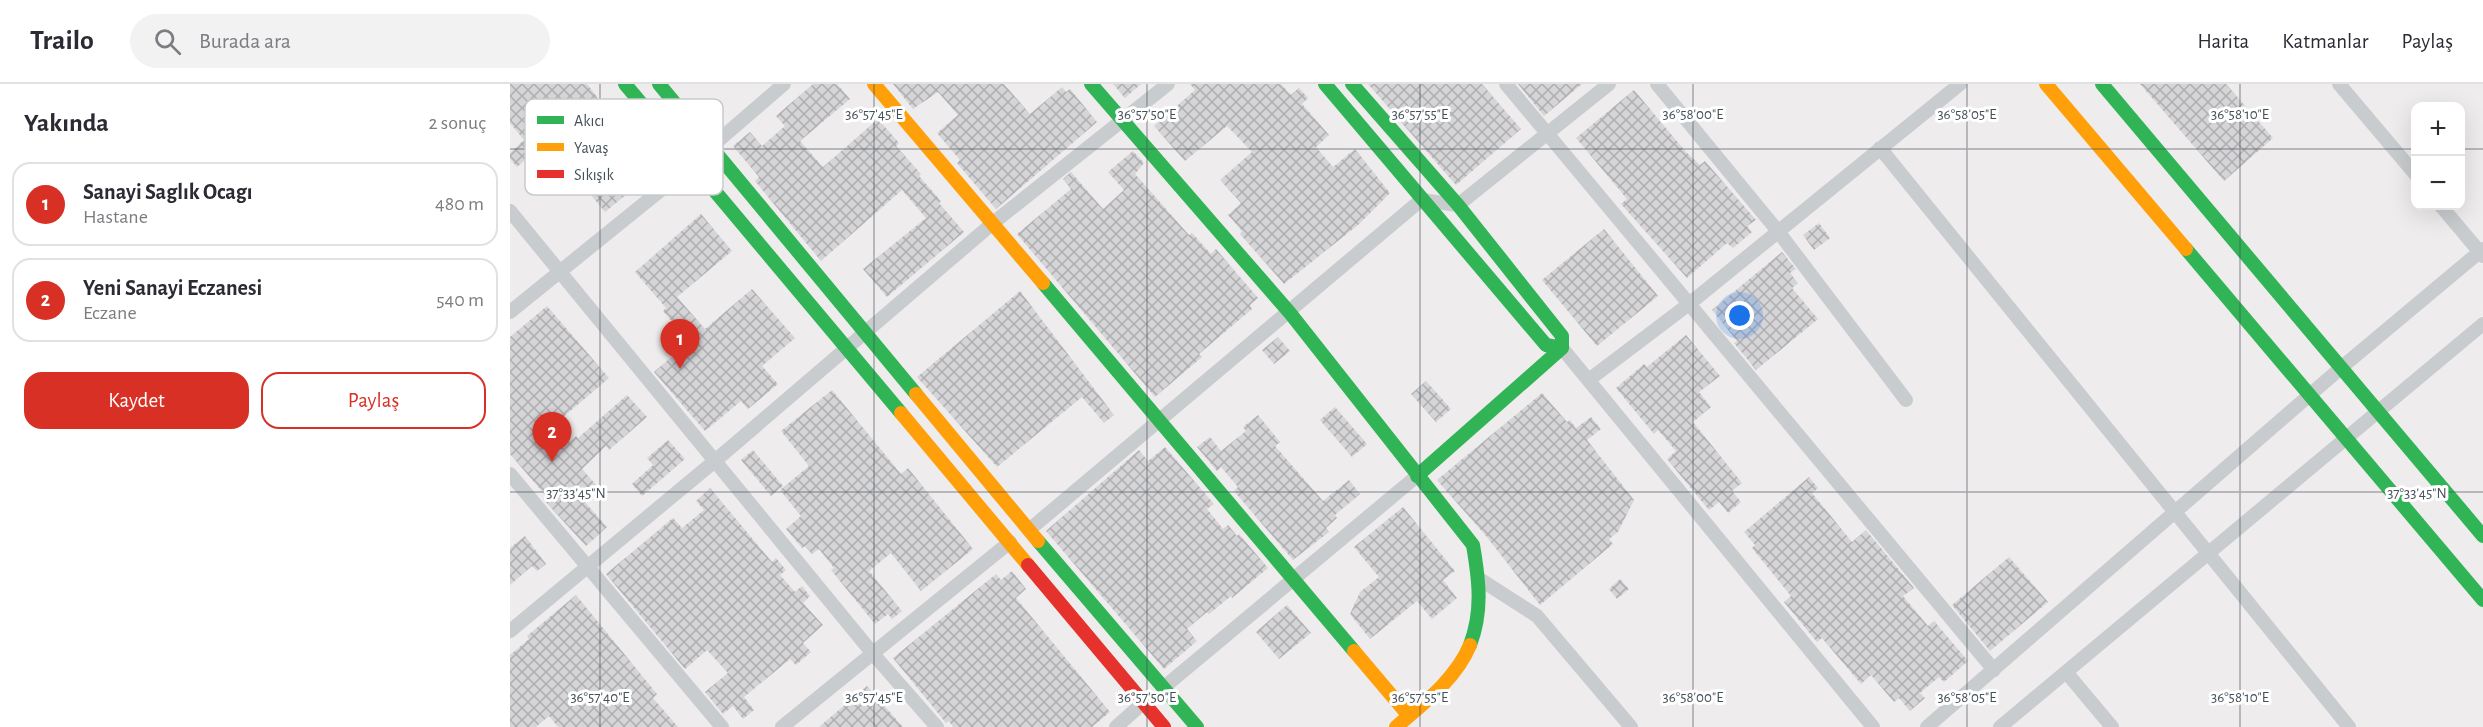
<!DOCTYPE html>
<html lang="tr">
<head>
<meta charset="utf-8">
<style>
  body { margin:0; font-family:"Alegreya Sans",sans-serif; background:#f2f2f3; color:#2b2b33 }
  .controls { position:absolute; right:18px; top:18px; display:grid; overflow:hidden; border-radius:12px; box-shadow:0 6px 24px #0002 }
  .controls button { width:54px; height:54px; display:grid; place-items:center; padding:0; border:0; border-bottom:2px solid #e1e1e2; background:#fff; color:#2b2b33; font:30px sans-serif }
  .you { position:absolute; left:1230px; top:232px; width:21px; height:21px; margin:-15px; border:4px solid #fff; border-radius:50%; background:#1a73e8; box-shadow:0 0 0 9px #1a73e833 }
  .badge { display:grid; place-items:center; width:39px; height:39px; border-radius:50%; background:#d93025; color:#fff; font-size:20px; font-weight:700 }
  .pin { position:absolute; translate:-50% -50px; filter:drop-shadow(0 2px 3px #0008) }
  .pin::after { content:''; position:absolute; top:32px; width:21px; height:18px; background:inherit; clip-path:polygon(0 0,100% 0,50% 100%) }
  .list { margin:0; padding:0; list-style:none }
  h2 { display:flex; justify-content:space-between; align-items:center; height:78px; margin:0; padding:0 24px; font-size:26px }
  h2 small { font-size:20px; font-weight:400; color:#7c7c81 }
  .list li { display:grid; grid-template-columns:39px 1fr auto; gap:18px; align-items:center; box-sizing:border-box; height:84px; margin:0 12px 12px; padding:0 12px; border:2px solid #e1e1e2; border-radius:18px }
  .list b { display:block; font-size:22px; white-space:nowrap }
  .list p { margin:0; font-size:20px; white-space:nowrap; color:#7c7c81 }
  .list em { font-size:20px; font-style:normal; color:#7c7c81 }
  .actions { display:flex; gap:12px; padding:18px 24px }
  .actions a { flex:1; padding:14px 0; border:2px solid #d93025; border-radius:18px; text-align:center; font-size:21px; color:#d93025 }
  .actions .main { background:#d93025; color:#fff }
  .icon { flex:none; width:33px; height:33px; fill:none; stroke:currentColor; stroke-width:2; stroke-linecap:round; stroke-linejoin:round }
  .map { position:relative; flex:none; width:1973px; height:643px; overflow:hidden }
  header { display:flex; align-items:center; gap:36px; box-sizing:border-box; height:84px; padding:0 30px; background:#fff; border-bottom:2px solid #e1e1e2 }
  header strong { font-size:28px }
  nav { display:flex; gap:33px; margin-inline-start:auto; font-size:21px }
  .search { width:420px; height:54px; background:#f2f2f3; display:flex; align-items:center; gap:15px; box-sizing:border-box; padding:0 21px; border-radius:33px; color:#7c7c81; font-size:22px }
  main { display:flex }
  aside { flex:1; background:#fff }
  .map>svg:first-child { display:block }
</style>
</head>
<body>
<header>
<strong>Trailo</strong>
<div class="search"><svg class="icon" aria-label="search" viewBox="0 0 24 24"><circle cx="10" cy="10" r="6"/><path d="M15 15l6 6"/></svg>Burada ara</div>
<nav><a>Harita</a><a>Katmanlar</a><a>Paylaş</a></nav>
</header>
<main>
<aside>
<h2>Yakında<small>2 sonuç</small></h2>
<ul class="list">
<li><span class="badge">1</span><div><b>Sanayi Saglık Ocagı</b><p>Hastane</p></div><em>480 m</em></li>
<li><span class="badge">2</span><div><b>Yeni Sanayi Eczanesi</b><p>Eczane</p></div><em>540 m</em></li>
</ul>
<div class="actions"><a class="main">Kaydet</a><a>Paylaş</a></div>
</aside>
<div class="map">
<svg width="1973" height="643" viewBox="0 0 1973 643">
  <defs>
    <pattern id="building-cross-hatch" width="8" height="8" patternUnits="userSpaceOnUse" patternTransform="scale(1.5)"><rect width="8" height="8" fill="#d5d4d7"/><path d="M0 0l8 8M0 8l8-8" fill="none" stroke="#aeaeb1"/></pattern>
  </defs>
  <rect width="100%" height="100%" fill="#eeecec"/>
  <path fill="url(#building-cross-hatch)" d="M0,0H77L88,14L85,16L117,54L128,45L141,60L130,70L145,87L95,128L36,57L7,83L0,75V69L14,56L0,39Z
    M303,0H327L340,15L290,57L313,83L368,35L389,59L386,62L411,90L409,92L431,117L429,119L454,148L377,213L353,185L416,134L392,106L311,177L245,97L249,93L223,62L240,48L252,62L275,42L266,32Z
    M383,0H494L520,30L552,3L556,8L560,5L587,38L486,125L447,79L450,76L427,49L448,31L428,8L403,25Z
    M603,0H631L615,14Z
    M680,0H771L781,11L789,4L798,14L792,20L819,51L806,63L823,83L845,65L880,109L848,141L774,200L730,150L732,147L718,131L731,119L710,96L742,68L717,42L675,77L644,42L685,6Z
    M858,0H972L1011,45L946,101Z
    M1008,0H1072L1034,32Z
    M1630,0H1716L1763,54L1714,97Z
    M1124,6L1176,68L1190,81L1195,77L1246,136L1237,142L1242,148L1223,164L1217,159L1177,194L1111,120L1117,115L1066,54Z
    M623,67L634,79L625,90L679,151L682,149L701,170L706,165L748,214L740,221L742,225L689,270L692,273L645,313L507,150L561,105L553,95L561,88L593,125L614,106L598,88Z
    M191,130L222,167L167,213L195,245L242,205L285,254L252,282L268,300L238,325L231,317L195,347L144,288L179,258L153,227L156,224L125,188Z
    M1309,139L1320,154L1304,166L1293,151Z
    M1094,145L1148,212L1087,262L1032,196Z
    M1272,168L1286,185L1280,189L1288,199L1282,204L1308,235L1246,286L1224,259L1227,257L1202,226Z
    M510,207L604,331L594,339L572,313L487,383L407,293Z
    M37,222L99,294L38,346L53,363L66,352L68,354L117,311L137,333L99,366L96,362L72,385L88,403L73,416L97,443L76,462L33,415L36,412L0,370V253Z
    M1176,251L1210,292L1189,308L1201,323L1183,338L1232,399L1222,407L1231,418L1218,429L1209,418L1199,426L1157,375L1166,367L1148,346L1144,350L1106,304L1134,280L1137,283Z
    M768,253L780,267L764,280L752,266Z
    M916,297L941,325L926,338L901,310Z
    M322,306L391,390L398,384L463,465L411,507L381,469L359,487L392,527L382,535L378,530L365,540L321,486L324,484L309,465L302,470L295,462L292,464L276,445L291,432L270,406L299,382L271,347Z
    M1032,309L1057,338L1060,336L1066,344L1081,333L1091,345L1077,356L1124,416L1108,448L1099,455L1103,460L1030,521L976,452L927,396Z
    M825,323L857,360L842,373L810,336Z
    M748,331L770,358L765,362L813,417L839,396L850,410L825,431L827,434L816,444L819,448L783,476L724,407L728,403L711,383L707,387L687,363L700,353L711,367L736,347L733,343Z
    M158,356L175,375L132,412L122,400L143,381L137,374Z
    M655,363L704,420L697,425L713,445L718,441L727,452L729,450L758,484L722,514L721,512L699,530L697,528L677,545L687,557L654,585L536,447L629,366L638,377Z
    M243,366L273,402L261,412L231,376Z
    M1299,393L1308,404L1302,409L1342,458L1356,446L1404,504L1393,512L1418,542L1424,537L1458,577L1434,598L1429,593L1410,609L1415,614L1400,627L1389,614L1384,618L1361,591L1351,600L1312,554L1307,558L1274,518L1281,512L1242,464L1245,461L1234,448Z
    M200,404L262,478L266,474L276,486L270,491L285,508L292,502L300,512L293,519L313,541L293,559L301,568L286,581L280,575L234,613L244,626L233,635L223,622L213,630L195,608L218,589L197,566L175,585L96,490L163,434L172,444L194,426L186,417Z
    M893,423L945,487L933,496L947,514L922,535L907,517L860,555L840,530L850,508L869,493L844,463Z
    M15,452L36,480L27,487L22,482L0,501V464Z
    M1499,473L1538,518L1480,567L1442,521Z
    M502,487L516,505L506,514L600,628L582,643H443L439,637L436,639L383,574L486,490L491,496Z
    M1110,495L1119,505L1107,515L1099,505Z
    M66,511L147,610L143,614L168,643H48L39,632L26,643H0V571L19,555L17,552Z
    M777,521L801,549L769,575L746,548Z
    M357,602L393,643H309Z"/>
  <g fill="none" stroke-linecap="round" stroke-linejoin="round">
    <path stroke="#c9ccce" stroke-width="14" d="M996,0L1484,586
      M1147,0L1267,146L1396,316
      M1829,0L1906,91
      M201,63L274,0
      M1370,64L1839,643
      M1931,122L1973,172
      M0,127L364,571L427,643
      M0,228L183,80
      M1052,264L1363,643
      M1080,295L1179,220L1450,0
      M0,390L212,643
      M519,446L911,116L948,121L1099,0
      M971,496L1027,532L1121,643
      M0,547L206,376L483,139L658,0
      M1556,588L1602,643
      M653,604L907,392
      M272,643L500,458
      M606,643L633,619
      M1417,643L1832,283L1973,165
      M1490,643L1973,240"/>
    <path stroke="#30b455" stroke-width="14" d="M115,0L391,329
      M149,0L406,310
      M581,0L780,229L963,461C969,496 973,527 960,561
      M815,0L1036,261L1052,264
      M842,0L948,121L1052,252V264L907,392
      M1592,0L1973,452
      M1676,165L1973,516
      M533,199L844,567
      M528,457L687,643"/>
    <path stroke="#ff9f0a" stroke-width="14" d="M364,0L533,199
      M1536,0L1676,165
      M406,310L528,457
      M391,329L518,481
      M844,567L899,632
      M886,643C913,620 946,595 960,561"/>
    <path stroke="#e5322d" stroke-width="14" d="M518,481L654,643"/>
  </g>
  <path fill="none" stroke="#445059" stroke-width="1.5" stroke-opacity="0.45" d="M90,0V643M364,0V643M637,0V643M910,0V643M1183,0V643M1457,0V643M1730,0V643M0,65H1906M1950,65H1973M0,408H1973"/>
  <rect x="15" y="15" width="198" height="96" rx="9" fill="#fff" stroke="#c7cacd" stroke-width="1.5"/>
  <rect x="27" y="32" width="27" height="8" fill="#30b455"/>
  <rect x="27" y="59" width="27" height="8" fill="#ff9f0a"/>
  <rect x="27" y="86" width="27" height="8" fill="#e5322d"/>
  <g font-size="16" fill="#445059">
    <text x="64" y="42">Akıcı</text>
    <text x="64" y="69">Yavaş</text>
    <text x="64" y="96">Sıkışık</text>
  </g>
  <g font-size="15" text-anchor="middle" fill="#445059" stroke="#fff" stroke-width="6" stroke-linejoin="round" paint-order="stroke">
    <text x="364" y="35">36°57'45"E</text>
    <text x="637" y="35">36°57'50"E</text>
    <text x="910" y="35">36°57'55"E</text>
    <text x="1183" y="35">36°58'00"E</text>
    <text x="1457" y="35">36°58'05"E</text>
    <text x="1730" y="35">36°58'10"E</text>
    <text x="66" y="414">37°33'45"N</text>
    <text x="1907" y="414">37°33'45"N</text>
    <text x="90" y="618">36°57'40"E</text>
    <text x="364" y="618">36°57'45"E</text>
    <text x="637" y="618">36°57'50"E</text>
    <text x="910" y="618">36°57'55"E</text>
    <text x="1183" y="618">36°58'00"E</text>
    <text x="1457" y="618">36°58'05"E</text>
    <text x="1730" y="618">36°58'10"E</text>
  </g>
</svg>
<div class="controls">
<button>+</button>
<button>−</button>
</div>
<div class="you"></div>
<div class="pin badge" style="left:170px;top:285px">1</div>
<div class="pin badge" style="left:42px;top:378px">2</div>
</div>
</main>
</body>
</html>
